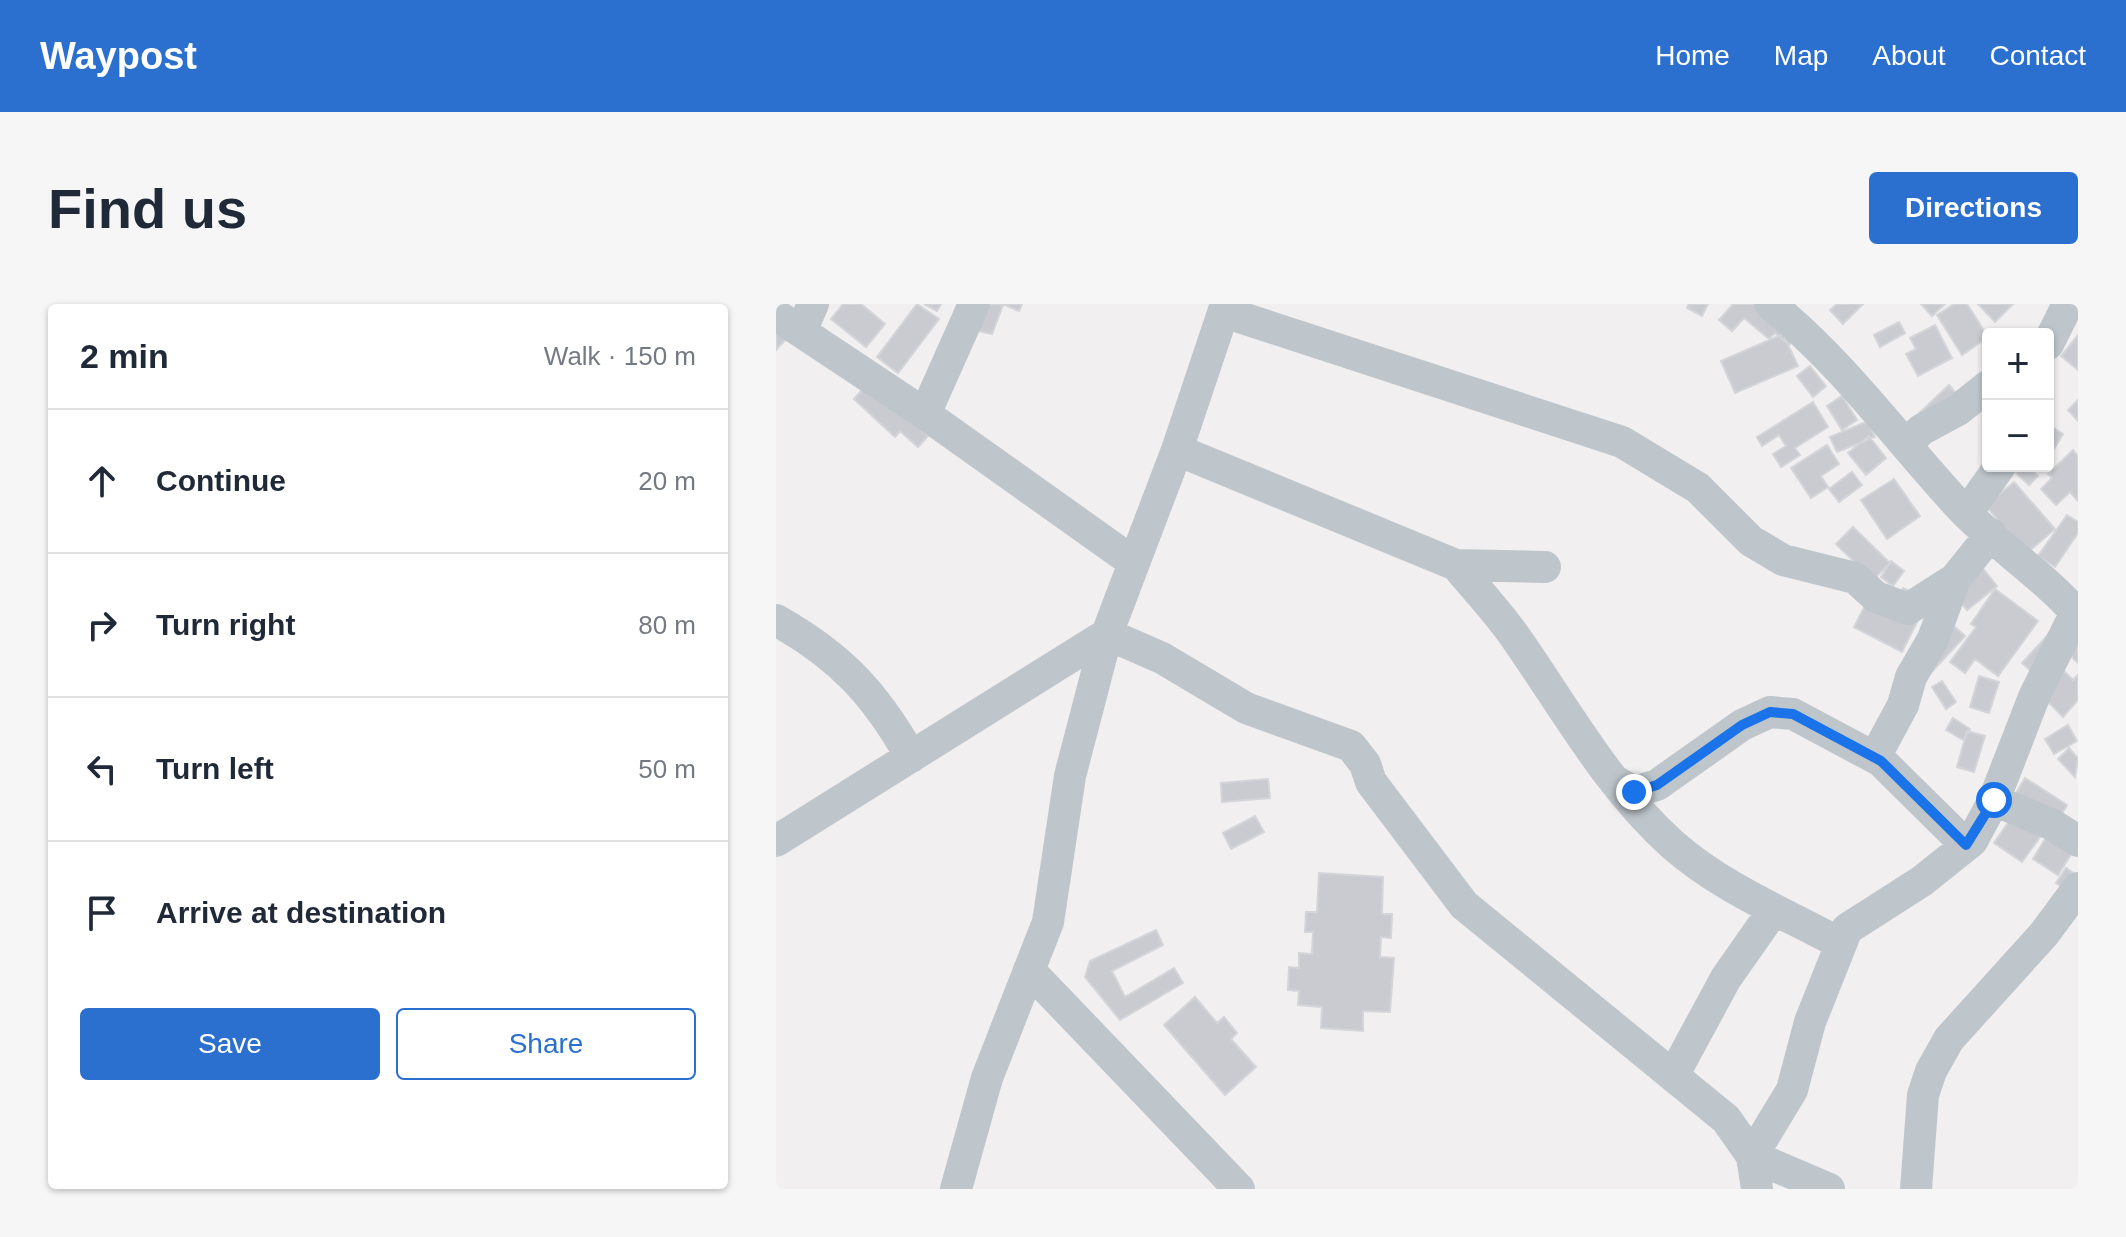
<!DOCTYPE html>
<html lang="en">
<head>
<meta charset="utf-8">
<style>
  body { margin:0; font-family:Helvetica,sans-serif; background:#f6f6f7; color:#1f2937 }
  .controls { position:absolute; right:24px; top:24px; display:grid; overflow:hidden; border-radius:8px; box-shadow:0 2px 6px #0004 }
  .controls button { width:72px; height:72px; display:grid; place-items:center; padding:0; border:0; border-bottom:2px solid #e0e1e3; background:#fff; color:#1f2937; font:40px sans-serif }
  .stop { position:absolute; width:24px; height:24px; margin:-18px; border:6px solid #1a73e8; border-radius:50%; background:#fff }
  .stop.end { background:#1a73e8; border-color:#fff; box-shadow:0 2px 8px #0008 }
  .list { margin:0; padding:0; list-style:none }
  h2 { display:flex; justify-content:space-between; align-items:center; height:104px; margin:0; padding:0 32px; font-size:34px }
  h2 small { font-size:26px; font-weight:400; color:#747a83 }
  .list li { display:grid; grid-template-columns:52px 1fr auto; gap:24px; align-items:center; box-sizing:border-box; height:144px; padding:0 32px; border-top:2px solid #e0e1e3 }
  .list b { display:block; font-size:30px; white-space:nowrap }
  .list em { font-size:26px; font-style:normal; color:#747a83 }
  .actions { display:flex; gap:16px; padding:24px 32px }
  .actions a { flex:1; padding:18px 0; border:2px solid #2b70ce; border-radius:8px; text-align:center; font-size:28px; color:#2b70ce }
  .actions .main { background:#2b70ce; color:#fff }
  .icon { flex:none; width:44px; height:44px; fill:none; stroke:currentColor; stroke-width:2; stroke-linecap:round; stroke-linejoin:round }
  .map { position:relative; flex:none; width:1302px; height:885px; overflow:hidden; border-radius:8px }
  header { display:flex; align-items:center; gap:48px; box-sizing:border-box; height:112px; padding:0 40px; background:#2b70ce; color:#fff }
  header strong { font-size:38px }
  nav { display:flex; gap:44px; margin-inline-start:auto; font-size:28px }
  .intro { display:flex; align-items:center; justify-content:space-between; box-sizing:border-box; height:192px; padding:0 48px }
  h1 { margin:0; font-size:56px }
  .button { padding:20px 36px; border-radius:8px; background:#2b70ce; color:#fff; font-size:28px; font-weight:700 }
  main { display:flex; gap:48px; padding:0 48px }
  aside { flex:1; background:#fff; border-radius:8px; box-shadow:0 2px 6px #0004 }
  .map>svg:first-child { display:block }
</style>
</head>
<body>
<header>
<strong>Waypost</strong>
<nav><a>Home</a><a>Map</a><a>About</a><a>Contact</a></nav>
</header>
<div class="intro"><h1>Find us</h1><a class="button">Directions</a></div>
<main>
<aside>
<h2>2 min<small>Walk · 150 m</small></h2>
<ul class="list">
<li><svg class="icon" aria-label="ahead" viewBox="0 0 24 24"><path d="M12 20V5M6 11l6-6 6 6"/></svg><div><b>Continue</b></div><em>20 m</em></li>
<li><svg class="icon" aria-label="right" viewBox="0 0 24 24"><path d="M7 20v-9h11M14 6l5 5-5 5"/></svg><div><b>Turn right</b></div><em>80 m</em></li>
<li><svg class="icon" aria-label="left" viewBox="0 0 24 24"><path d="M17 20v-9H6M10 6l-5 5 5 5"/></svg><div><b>Turn left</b></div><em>50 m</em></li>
<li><svg class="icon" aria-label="arrive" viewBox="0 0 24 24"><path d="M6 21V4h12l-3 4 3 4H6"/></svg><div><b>Arrive at destination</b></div></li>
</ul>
<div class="actions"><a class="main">Save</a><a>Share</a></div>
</aside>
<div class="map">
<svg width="1302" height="885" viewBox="0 0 1302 885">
  <rect width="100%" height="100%" fill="#f1efef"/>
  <path fill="#c9cbd1" stroke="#d3d5d9" stroke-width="2" d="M67,0H85L109,20L90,43L55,15Z
    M141,0L163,15L122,69L101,53Z
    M148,0H165L161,7Z
    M198,0L227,1L216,30L193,25Z
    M227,0H246L243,7Z
    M913,0H932L926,12L911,4Z
    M957,0H981L1019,33L1013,41L999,29L993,35L968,14L956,27L943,16Z
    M1061,0H1087L1067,20L1054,6Z
    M1145,0H1169L1156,12Z
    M1178,0H1191L1212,33L1186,51L1161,11Z
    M1202,0H1237L1219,18Z
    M1123,18L1129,29L1104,43L1098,31Z
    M0,20L13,32L0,46Z
    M1159,21L1176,54L1142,72L1130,50L1140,45L1134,34Z
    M1007,30L1022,62L959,89L945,57Z
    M1302,31V66L1285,52Z
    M1034,62L1050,82L1037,93L1021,72Z
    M93,78L152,132L142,143L124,127L119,133L78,95Z
    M1173,81L1188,98L1137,115Z
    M1066,92L1081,116L1066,126L1051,102Z
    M1302,96V117L1292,106Z
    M1037,98L1052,123L1019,144L1024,151L1005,163L997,150L1010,142L1003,131L986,142L981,133Z
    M1092,117L1099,133L1061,148L1054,133Z
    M1273,121L1287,130L1276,148L1272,146Z
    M1093,132L1110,154L1090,171L1072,149Z
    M1051,141L1063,160L1045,172L1052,183L1035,194L1015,164Z
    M1297,146L1302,152V197L1294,188L1280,201L1265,185L1276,174L1272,170Z
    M1245,162H1252L1262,172L1253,181L1239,168Z
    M1076,168L1086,181L1063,198L1053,185Z
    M1118,175L1144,212L1111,235L1085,196Z
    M1238,178L1279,225L1251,249L1210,202Z
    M1291,211L1302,218V229L1279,263L1262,252Z
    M1077,223L1114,259L1097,276L1060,240Z
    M1115,257L1128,267L1117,282L1105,273Z
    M1201,257L1221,282L1191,306L1171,282Z
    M1127,284L1152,296L1126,348L1078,323L1097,286L1120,298Z
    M1219,285L1262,317L1222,372L1199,355L1189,369L1174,358L1200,323L1195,320Z
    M1167,312L1189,332L1151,373Z
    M1283,319L1302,337V359L1287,345L1277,356L1297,376L1302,371V396L1287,413L1271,397L1261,373L1246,359Z
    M1203,372L1223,378L1213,409L1194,403Z
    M1166,377L1180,398L1170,405L1156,383Z
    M1177,414L1194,425L1187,436L1170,426Z
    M1292,421L1301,437L1278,450L1269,435Z
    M1191,427L1209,432L1198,468L1181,463Z
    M1293,444L1302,454L1299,473L1282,455Z
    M1249,474L1291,501L1281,518L1239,491Z
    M492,475L494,494L446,498L445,479Z
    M1244,502L1272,522L1246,558L1218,539Z
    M479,512L488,528L455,545L447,529Z
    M1277,522L1302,539L1282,571L1257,555Z
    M1290,564L1302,572V595L1280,579Z
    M543,569L607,573L606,610H616L615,634L605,633L604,653L618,654L614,708L587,707V727L545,724L546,703L522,701L523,687L512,686L513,663L523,664V649L536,650L537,628H529L530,608H541Z
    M380,626L387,641L336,667L349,693L398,664L407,679L344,716L309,673L314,657Z
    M419,693L441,719L448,713L461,729L455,735L480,763L449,791L388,721Z"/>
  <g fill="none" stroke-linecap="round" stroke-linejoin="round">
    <path stroke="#bec6cc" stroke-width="32" d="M994,0C1067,59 1122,136 1185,204C1221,242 1267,271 1302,311
      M448,8L846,138L922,184L975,237L1007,256L1079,274L1100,293L1132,305L1179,275L1215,230
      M0,11L149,110L357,258
      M25,27L37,0
      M1272,40L1292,0
      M149,110L198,0
      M1131,140L1145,126L1182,106L1212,82
      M401,146L680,261L769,263
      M1191,209L1224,162
      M680,261C701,286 724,310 742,337C790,406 833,484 897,541C946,584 1008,609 1065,640
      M0,316C64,352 99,389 135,453
      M1099,453L1127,401L1135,373L1157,335L1179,275
      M841,478L858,488L881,481L966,421L994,408L1017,410L1105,457L1190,541
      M1218,496L1275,520L1302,537
      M0,537L331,330L386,354L470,404L575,442L589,460L595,478L688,601L950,815L976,852L981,885
      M253,666L463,885
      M897,772L950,674L997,607
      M976,852L1016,786L1034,718L1071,625L1146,577L1196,537L1218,496L1258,393L1302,304
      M976,852L1053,885
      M180,885L211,774L272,618L294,472L331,330L401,146L450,0
      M1140,885L1147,791L1155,767L1173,735L1268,630L1302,584"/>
  </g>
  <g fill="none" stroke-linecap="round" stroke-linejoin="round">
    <path stroke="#1a73e8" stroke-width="10" d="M858,488L881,481L966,421L994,408L1017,410L1105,457L1190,541L1218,496"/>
  </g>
</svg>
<div class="controls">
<button>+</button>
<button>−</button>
</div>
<div class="stop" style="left:1218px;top:496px"></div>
<div class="stop end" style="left:858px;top:488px"></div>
</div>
</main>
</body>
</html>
